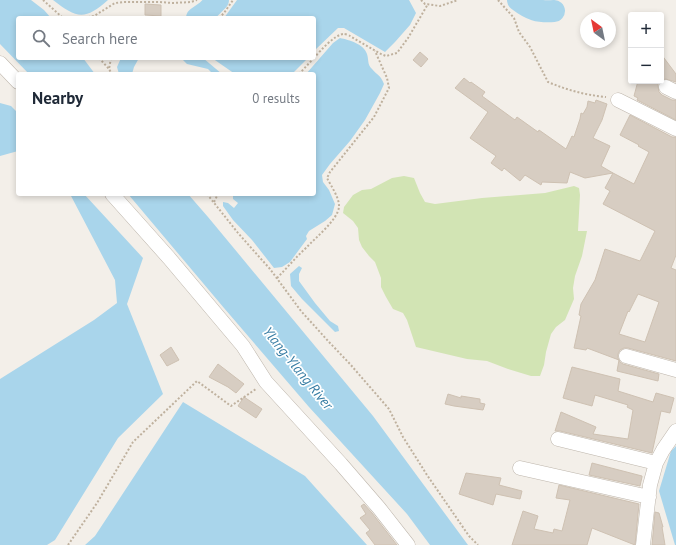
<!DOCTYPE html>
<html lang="en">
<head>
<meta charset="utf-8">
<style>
  body { margin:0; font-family:"PT Sans",sans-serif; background:#f6f6f7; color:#1f2937 }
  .controls { position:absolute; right:12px; top:12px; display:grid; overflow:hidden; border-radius:4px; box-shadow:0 2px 6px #0003 }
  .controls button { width:36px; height:36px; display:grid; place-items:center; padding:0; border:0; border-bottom:1px solid #e0e1e3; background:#fff; color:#1f2937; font:20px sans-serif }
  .compass { position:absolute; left:580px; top:12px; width:36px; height:36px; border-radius:50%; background:#fff; box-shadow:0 2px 6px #0003; rotate:327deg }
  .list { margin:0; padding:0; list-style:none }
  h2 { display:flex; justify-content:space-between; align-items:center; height:52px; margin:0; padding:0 16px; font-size:17px }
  h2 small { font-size:13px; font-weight:400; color:#747a83 }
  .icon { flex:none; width:22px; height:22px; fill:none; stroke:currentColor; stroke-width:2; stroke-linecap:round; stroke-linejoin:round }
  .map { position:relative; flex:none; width:676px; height:545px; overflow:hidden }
  .search { position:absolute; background:#fff; box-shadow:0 2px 6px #0003; left:16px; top:16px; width:300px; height:44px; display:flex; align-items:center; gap:10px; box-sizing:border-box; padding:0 14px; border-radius:4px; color:#747a83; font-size:15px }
  .panel { position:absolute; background:#fff; box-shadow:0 2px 6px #0003; left:16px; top:72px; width:300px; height:124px; border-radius:4px }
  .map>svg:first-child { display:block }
</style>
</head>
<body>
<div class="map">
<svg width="676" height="545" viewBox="0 0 676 545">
  <rect width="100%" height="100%" fill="#f3efe9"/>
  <path fill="#d2e4b4" d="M404,176L414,178L420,193L425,202L435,204L482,198L545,193L574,186L579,188L580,195L578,231H587L582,256L575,276L573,288L574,299L565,320L556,327L551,334L546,352L544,365L540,376H531L508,369L487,361L467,359L416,347L407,320L403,313L393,309L386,297L381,287V278L375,262L369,256L362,247L359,240L358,228L353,221L343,213L344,207L353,195L362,190L371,189L392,178Z"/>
  <path fill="#a9d5eb" d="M0,0H31L44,10L51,18H18V58H83L95,74H29L0,44Z
    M53,0H108C85,21 76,18 53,0Z
    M237,0H409L416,13L410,25L395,42L385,52L344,28H338L314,51V18H224Z
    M340,38C349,40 364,44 367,54C369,60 367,64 372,69C378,76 380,74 384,84L380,93L365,120L350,141L330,164L322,175L323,182L329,190L335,204L332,215L325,221L309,231L306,236L307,239L290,262L282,267L274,268L252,240L233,220L223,206V202L228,203L234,208L238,203L233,199V194H314V74H306L333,43Z
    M121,58H139L134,67L132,74H119L117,67Z
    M181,58H203L222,74H213L208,69L187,64Z
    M212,58H308L292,74H235Z
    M0,103L11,106L18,113V151L0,156Z
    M70,194H84L143,258L127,304L163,394L118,438L55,540L47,545H0V379L94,320L117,303L115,280Z
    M128,194H188L208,217L373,416L468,545H430L407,514L309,407L224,308Z
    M299,266L302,268L299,274V281L315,303L330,321L338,326L339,331L335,332L302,299L291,286L290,274Z
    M183,402L305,476L367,545H85L95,536Z
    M676,446V545H675L659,491L671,451Z"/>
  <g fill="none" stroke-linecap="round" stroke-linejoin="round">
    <path stroke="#a9d5eb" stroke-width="22" d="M518,0C531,10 538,12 554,11
      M197,18L207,11L218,0"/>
  </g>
  <path fill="#d7cdc2" stroke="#cec1b2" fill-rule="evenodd" d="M145,4L161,5V16L145,15Z
    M420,52L428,59L421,67L413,60Z
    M661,54L676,74V82L666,79L661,80Z
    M464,78L470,83L471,82L485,92L482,96L515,120L517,117L538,132L539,130L566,149L572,136L574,137L580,119L581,113L583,114L587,107L588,101L595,103L596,100L607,104L602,120L593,138L610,146L601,166L613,173L585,178L570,172L567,183L542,182L541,185L525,175L520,181L504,168L502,171L491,163L496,156L470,138L488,112L455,88Z
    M638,81H660L658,84V87L659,92L662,95L672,100H676V120L637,100L638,98L634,96Z
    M630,115L672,137H676V255L671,268L676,270V361L628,348H624L620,350L618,354V358L620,362L623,364L659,374L658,381L617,371L619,360L587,348L586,350L574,348L581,316L579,315L581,304L595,280L605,249L640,261L655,231L603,204L610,191L605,188L613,173L634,184L649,152L638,146L639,145L620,135ZM638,294L659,302L645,342L619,334L628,311L629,312Z
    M171,347L179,360L167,366L160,355Z
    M218,364L244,384L236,393L228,387L209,377Z
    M572,367L620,379L618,391L653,402L656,393L674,398L670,413L661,411L652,453L560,431H555L561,412L596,427L593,434L628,439L633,410L627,407L628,405L595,395L592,406L563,398Z
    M448,394L461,398V396L480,399V403L485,404L483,410L454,406L445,404Z
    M244,397L262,409L256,418L238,406Z
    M592,463L642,476V477L640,486L589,475Z
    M466,473L501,478L499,485L522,491L520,499L496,494L493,505L459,494Z
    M559,485L639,504L635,545L592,528L587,545H512L523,511L538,516L534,529L553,533L554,529L562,531L570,500L556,498Z
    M364,504L372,513L397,545H375L366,533L370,530L360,518L366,514L361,506Z
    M655,512L659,513L663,527H662L665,545H652Z"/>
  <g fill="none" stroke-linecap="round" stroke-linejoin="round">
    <g stroke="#beb6ac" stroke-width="15">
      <path id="minor" d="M0,63L18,82
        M666,87L676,92
        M618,100L676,129
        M112,194L169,258L243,346L266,382L341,464L379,508L408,545
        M626,356L676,370
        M558,439L656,463
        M520,468L649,497
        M643,545L650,485L656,463L663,450L676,431"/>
    </g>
    <path stroke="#bfb19e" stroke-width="2" stroke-dasharray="2 2" stroke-linecap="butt" d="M43,0L63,18
      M421,0L425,4L440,6L458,0
      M498,0L514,18L519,32L530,47L548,82C567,90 585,95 606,97
      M84,18L94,16L115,3L124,2H159L173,3L191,2L197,0
      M219,18L224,13L233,0
      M99,58L109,69
      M111,58L109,69L112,74
      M314,58C320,51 335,34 344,34C345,34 349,35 350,36L381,54L386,56L397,53L408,38L428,4
      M299,74L314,58
      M207,194L238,233L270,269L301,311L329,342L350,364L389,409L403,437L427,475L469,536L478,545
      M214,202L218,194
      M277,278C287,268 296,257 307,247C315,238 339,219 339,206C339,197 331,186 327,178L330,172L374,117L389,88L387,78L375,51
      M68,545L97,503L133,442L197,381L231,406L256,389"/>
    <use href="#minor" stroke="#fff" stroke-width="14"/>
  </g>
  <g text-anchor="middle" stroke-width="3.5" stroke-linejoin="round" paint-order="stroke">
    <g font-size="14" font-style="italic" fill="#367ca3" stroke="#fff">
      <text transform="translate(298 368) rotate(51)" y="5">Ylang-Ylang River</text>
    </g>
  </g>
</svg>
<div class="controls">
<button>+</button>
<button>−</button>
</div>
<svg class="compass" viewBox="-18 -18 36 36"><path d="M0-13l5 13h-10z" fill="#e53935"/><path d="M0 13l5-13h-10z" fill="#747a83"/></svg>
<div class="search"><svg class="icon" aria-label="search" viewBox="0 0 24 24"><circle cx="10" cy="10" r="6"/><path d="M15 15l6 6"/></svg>Search here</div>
<section class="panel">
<h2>Nearby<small>0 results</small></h2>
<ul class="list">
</ul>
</section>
</div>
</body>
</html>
